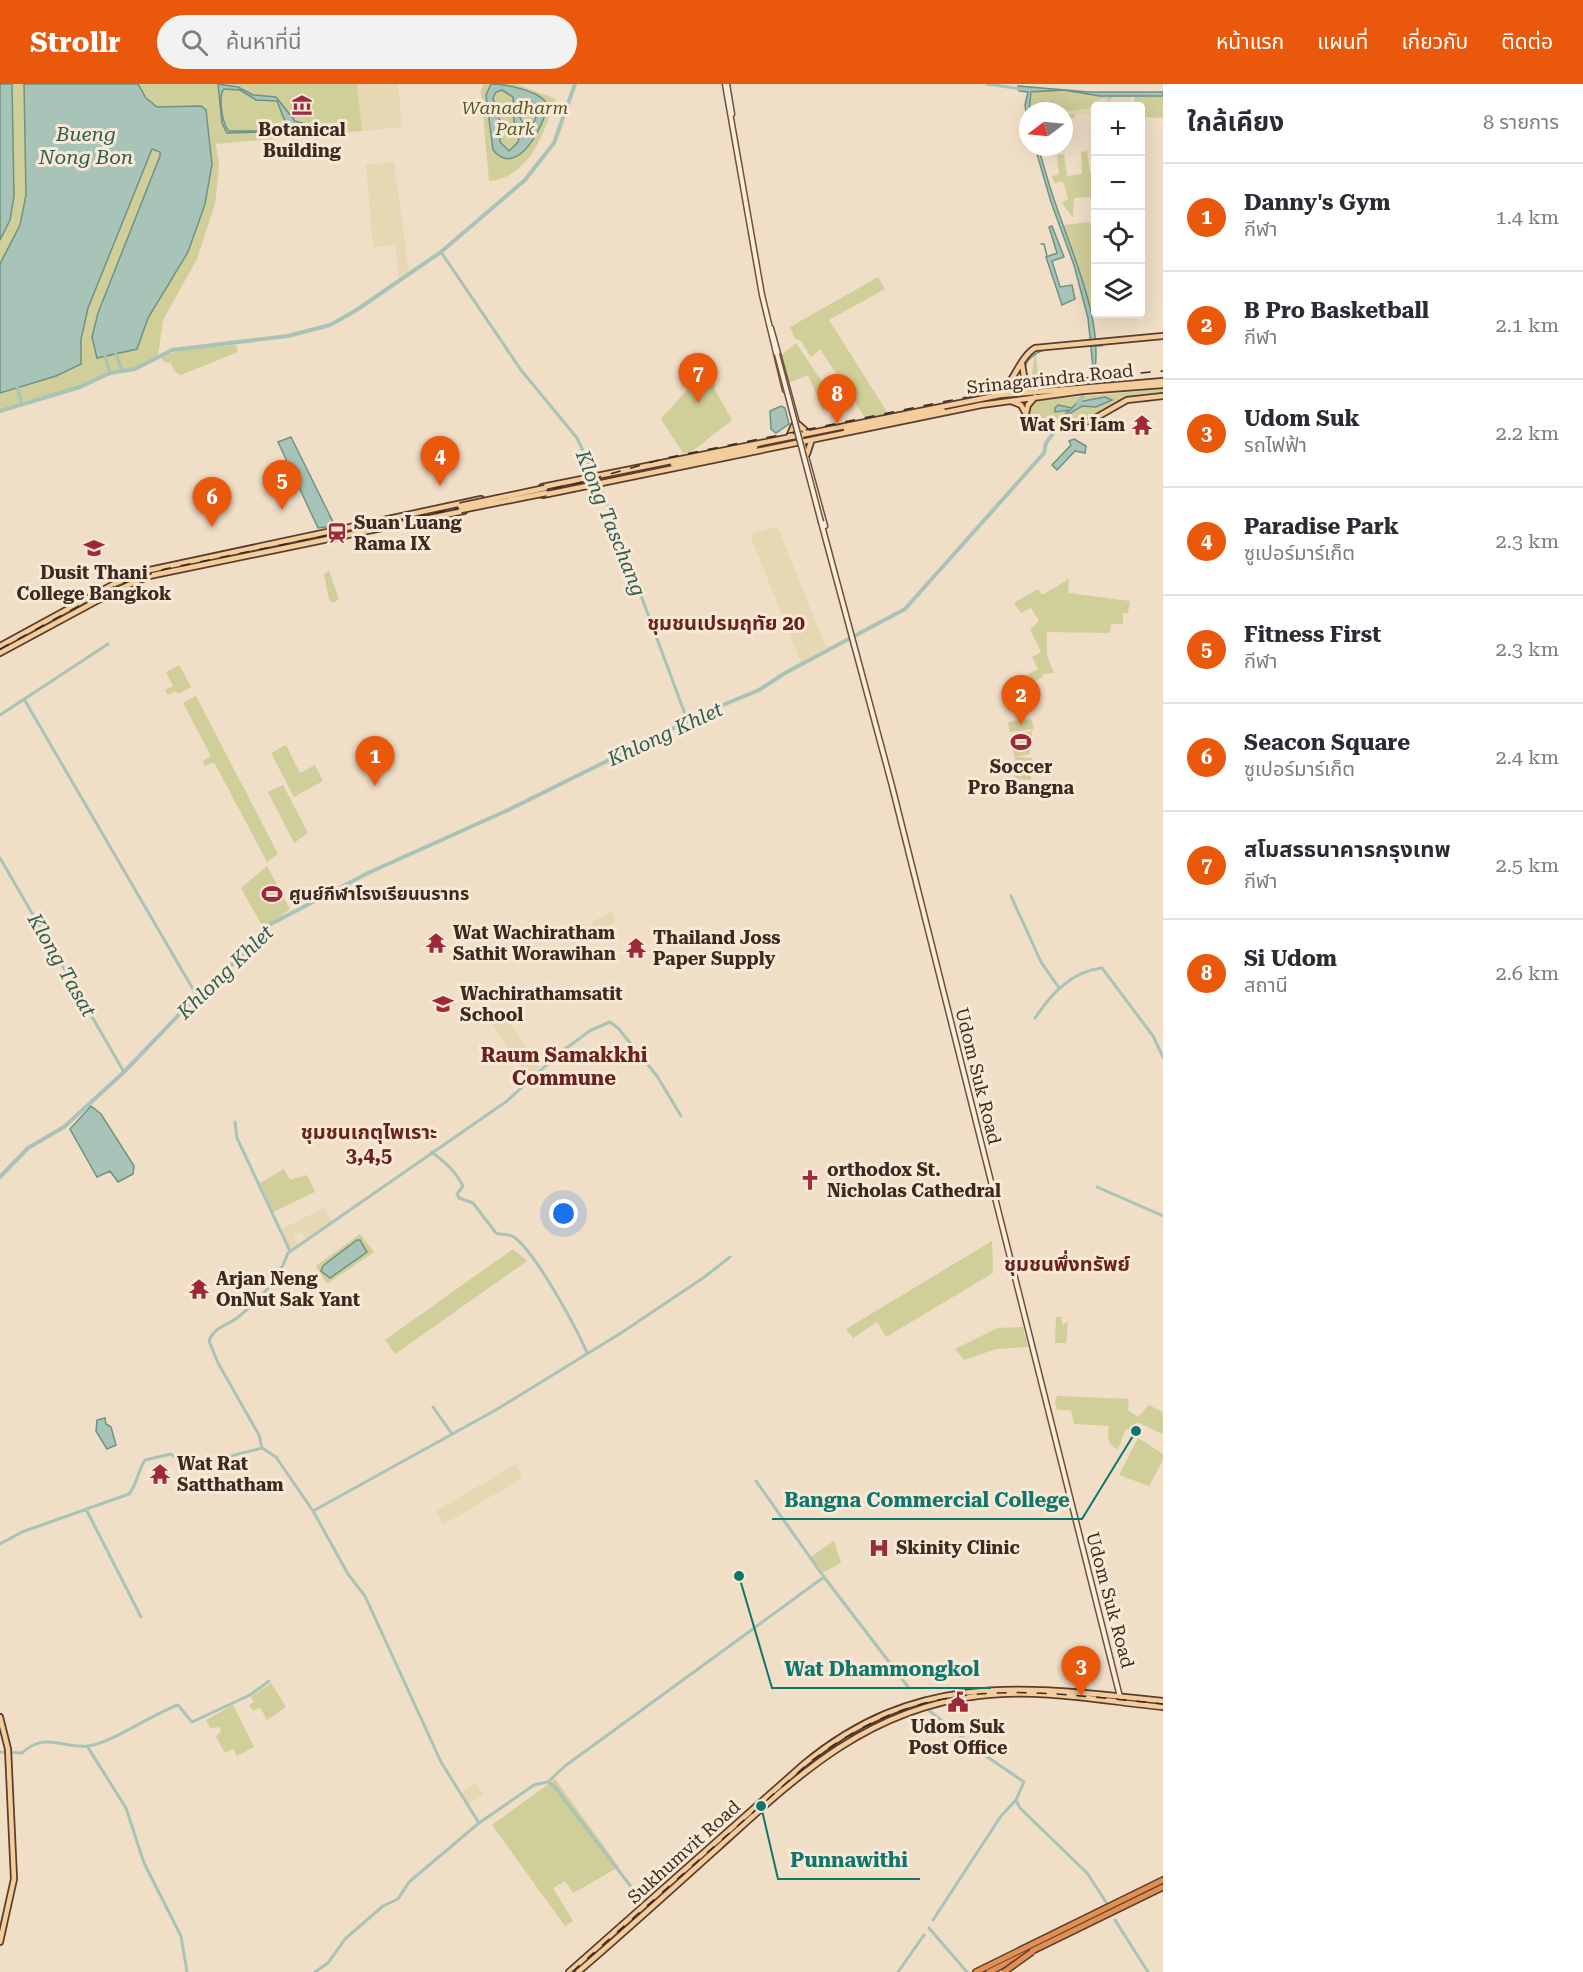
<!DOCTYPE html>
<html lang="th">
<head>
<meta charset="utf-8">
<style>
  body { margin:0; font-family:"Roboto Serif","Noto Sans Thai",serif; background:#f2f2f3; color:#2b2b33 }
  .controls { position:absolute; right:18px; top:18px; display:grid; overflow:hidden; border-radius:6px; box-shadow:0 6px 24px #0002 }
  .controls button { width:54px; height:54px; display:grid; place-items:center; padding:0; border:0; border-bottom:2px solid #e1e1e2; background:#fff; color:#2b2b33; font:30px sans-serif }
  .compass { position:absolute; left:1019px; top:18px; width:54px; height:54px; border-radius:50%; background:#fff; box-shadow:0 6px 24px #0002; rotate:254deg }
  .you { position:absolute; left:564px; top:1130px; width:21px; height:21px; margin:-15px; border:4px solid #fff; border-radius:50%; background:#1a73e8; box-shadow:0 0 0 9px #1a73e833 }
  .badge { display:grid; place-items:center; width:39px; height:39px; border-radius:50%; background:#ea580c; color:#fff; font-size:20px; font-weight:700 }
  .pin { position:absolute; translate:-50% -50px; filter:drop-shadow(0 2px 3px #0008) }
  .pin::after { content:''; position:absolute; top:32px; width:21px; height:18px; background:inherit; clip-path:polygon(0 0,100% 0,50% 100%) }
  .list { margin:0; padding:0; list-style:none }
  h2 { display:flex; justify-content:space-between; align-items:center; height:78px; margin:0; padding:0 24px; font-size:26px }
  h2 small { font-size:20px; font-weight:400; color:#7c7c81 }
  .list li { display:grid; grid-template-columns:39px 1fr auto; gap:18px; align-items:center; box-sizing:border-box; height:108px; padding:0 24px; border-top:2px solid #e1e1e2 }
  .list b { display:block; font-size:22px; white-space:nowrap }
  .list p { margin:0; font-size:20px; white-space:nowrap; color:#7c7c81 }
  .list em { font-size:20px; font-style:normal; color:#7c7c81 }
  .icon { flex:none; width:33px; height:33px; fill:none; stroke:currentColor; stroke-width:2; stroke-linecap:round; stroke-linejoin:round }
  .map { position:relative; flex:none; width:1163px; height:1888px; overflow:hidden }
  header { display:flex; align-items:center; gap:36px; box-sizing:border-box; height:84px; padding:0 30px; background:#ea580c; color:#fff }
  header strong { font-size:28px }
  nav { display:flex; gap:33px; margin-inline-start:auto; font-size:21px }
  .search { width:420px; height:54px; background:#f2f2f3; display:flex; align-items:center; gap:15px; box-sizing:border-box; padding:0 21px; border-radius:33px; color:#7c7c81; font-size:22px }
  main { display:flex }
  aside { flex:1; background:#fff }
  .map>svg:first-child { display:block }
</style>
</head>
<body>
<header>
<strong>Strollr</strong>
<div class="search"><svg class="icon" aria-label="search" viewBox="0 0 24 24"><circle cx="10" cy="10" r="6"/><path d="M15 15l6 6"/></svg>ค้นหาที่นี่</div>
<nav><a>หน้าแรก</a><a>แผนที่</a><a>เกี่ยวกับ</a><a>ติดต่อ</a></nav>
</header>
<main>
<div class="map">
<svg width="1163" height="1888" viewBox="0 0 1163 1888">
  <rect width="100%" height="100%" fill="#f0dec6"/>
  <path fill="#e7d7b3" d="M357,0H398L402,43L362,47Z
    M1107,13L1108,18L1113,13H1131V22H1096L1095,31H1066L1067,27Z
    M394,78L409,188L399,194L395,161L373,163L366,81Z
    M777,442L826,564L801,578L750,451Z
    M611,827L616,837L597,850L591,839Z
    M492,927L499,938L506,934L539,983L529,995L487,931Z
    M324,1124L332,1137L306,1156L301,1148L293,1152L298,1161L290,1165L282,1145Z
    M516,1380L522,1394L443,1441L437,1427Z
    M475,1699L483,1710L468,1720L461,1709Z"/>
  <path fill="#d0ce99" d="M0,0H357L362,47L216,60L219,83L215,120L197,175L163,236L158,273L135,285L110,289L80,303L0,327Z
    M483,0H516L556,15C543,49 531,93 489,97L481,8Z
    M1039,6H1063L1100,12L1131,11V13H1113L1108,18L1107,13L1095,17L1092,24L1067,27L1066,31L1075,30V34H1064V27H1030L1032,9Z
    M1134,12H1163V34L1141,33L1140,22H1134Z
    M1087,67L1090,88L1095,89V134L1093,135L1091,113L1074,114L1073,134L1062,119L1068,115L1063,97L1054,99L1052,92L1059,90L1057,71L1064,70L1067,92L1082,90L1081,68Z
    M1090,138L1095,160L1096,222L1090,223L1064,141Z
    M878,193L885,205L829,236L889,331L866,335L820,265L811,273L800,256L795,255L790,243Z
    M796,259L836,319L823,326L808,291L788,299L781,272Z
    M236,261L238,268L181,291L174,287L171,279L164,278L161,273L183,265Z
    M1035,264L1041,316L1163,305V310L1125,314L1090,334L1078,338L1038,340L1032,337L1028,328Z
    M704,287L715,301L714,304L732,336L690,369H683L661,335Z
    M329,487L339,515L333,519L329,515L324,490Z
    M1069,495L1068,509L1130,517L1128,529H1123V540H1111L1110,549L1047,548V572L1054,589L1043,590V593L1020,605L1015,598L1038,585L1032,573L1041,568L1030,546L1039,537L1031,524L1021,529L1014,519L1038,505L1042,511Z
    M179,581L191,603L178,610L176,607L168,611L165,606L173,602L166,588Z
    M196,612L278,770L267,778L214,678L205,682L203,677L211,672L183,619Z
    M1031,635L1034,645L1010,648L1008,638Z
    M1032,647L1030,670L1016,673L1032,674L1031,696L1014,695L1015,673L1009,653Z
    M286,661L300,689L315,681L323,697L294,713L271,669Z
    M283,701L308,749L294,759L268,708Z
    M267,782L290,825L264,845L241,804Z
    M284,1085L290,1096L307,1091L315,1108L273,1128L260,1099Z
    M360,1150L374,1168L327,1200L316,1182Z
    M992,1157L993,1189L886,1253L877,1238L853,1254L846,1245Z
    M513,1165L527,1177L395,1270L385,1256Z
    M1056,1233H1062V1241L1068,1238L1066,1259H1055Z
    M1023,1243L1028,1263L996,1265L964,1276L955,1265L997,1244Z
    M1057,1312L1129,1315L1128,1326L1138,1333L1149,1321L1163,1328V1348L1162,1350L1137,1338L1131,1347L1126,1345L1118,1365L1113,1363L1108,1355L1109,1342L1074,1340L1071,1326H1057L1055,1319Z
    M1138,1354L1163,1370V1376L1149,1402L1119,1391Z
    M834,1457L841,1479L820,1490L809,1474Z
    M271,1599L286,1623L267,1636L260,1623L253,1627L249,1621L254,1618L251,1613Z
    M233,1621L254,1663L237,1672L233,1665L225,1669L216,1653L221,1647L220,1643L210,1644L206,1636Z
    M555,1695L619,1783L573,1809L565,1797L553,1804L573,1837L565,1842L492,1741Z"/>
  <path fill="#a8c4b8" stroke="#6e9384" stroke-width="1.5" fill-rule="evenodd" d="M0,0H12L14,112L10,136L0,156Z
    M24,0H138L146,14L157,23L201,22L206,26L212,80L205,120L188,168L148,234L137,265L97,274L92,253L98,229L160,72V68L152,65L88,224L81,255V280L56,292L0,309V180L20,141L26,111Z
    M218,0L238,3L253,11L276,13L295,37L306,40V43L263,48L227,49L222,39ZM224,5L240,6L256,16L277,17L286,40L263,47H229C222,40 218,12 224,5Z
    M491,0C506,0 541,7 548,21C544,40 518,96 493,66L486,11ZM502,6L513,13L514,38L520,50L518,58L509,67L500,58V37L493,14L496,8ZM521,16L530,17L539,23L535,36L529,43C519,39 516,25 521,16Z
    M1018,2L1089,8H1163V12H1100L1063,6L1031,8L1028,39L1025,21L1028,8L1019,7Z
    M1035,63H1038C1044,82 1049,102 1056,121C1073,173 1108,245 1092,300H1088L1093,284L1088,234L1074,181L1051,118Z
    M1052,142L1064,173L1052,177L1060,203L1072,201L1075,215L1062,221L1046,173L1057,169L1049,143Z
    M1105,313L1112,316L1096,323L1082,322L1061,335V333L1070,326L1055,328V324L1058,321L1072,324L1078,318Z
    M781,322L785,324L789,340L776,349L771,345L770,327Z
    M291,353L335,442L318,444L278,358Z
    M1074,355L1086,362L1085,369L1075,367L1057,386L1052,381L1071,361L1069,357Z
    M91,1022L101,1030L134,1082L133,1090L118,1098L110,1087L97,1093L70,1045Z
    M357,1156H360L367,1168L330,1194L321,1187L323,1182C334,1173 345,1165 357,1156Z
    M105,1334L106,1340L111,1343L116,1361L107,1365L96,1347L97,1336Z"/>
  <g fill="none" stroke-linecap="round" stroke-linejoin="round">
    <path stroke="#6e9384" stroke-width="1.5" d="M1041,160H1044L1047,172
      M1025,283C1033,257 1079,263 1102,262
      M1026,288L1028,298
      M1034,302L1089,298"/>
    <path stroke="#a8c4b8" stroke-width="3" d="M987,0L1021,5
      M441,168L521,286L577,354L604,412L688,638
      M116,270L122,286
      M105,272L110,289
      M17,303L22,320
      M24,615L197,912
      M0,631L108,560
      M0,774L124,988
      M1011,812L1041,878L1059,904
      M1035,934C1051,910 1072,887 1102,884L1153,952L1163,973
      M235,1038L237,1054L290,1167
      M432,1068C446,1080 453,1084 463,1102L457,1110L459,1114L473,1119L496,1149C502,1152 508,1149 514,1153C536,1169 576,1243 587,1269
      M1097,1103L1163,1132
      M433,1323L452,1350
      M262,1364L276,1373L313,1427L348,1490L365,1512L441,1678L479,1739
      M756,1397L824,1493L909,1604
      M86,1425L141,1533
      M313,1427L494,1327L621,1249L703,1194L730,1173
      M0,1460L22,1448L129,1410C138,1399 137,1388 145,1376L171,1370L189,1383L262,1364L259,1351L218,1279L209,1257C214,1243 226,1242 237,1234C259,1217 279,1195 288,1169L507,1017L561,968L591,946L610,938L618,944L657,992L681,1032
      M926,1624L986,1672L1024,1698L1016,1716L1020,1724L1087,1789L1108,1821
      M87,1662L126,1724L144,1779L181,1852L187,1888
      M0,1668L22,1669C45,1647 64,1665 88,1662C112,1659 152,1630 178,1621L192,1638L250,1611L269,1597
      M548,1698L554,1702L642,1817
      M933,1836L1001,1732L1015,1717
      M1115,1836L1148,1888
      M929,1844L967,1888
      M315,1888L328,1879L345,1855L383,1822L398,1815L409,1798L479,1739L534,1701L548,1698L565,1682L824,1493
      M898,1888L924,1851"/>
    <path stroke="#a8c4b8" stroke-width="4" d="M1078,321L1091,296
      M0,327L80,303L110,289L135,285L172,266L288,252L330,241L355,227L441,168L525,96L554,59L575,0
      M0,1093L28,1064L64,1043L124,988L193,916L247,867L269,841L368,789L506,727L706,628L759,606L785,589L905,525L1044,369L1046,359L1066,332"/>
    <path stroke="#ccbaa5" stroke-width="4.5" stroke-dasharray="4.5 2" stroke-linecap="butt" d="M791,358L846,346
      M755,363L794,355"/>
    <g stroke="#6f4f3e" stroke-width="7">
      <path id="secondary" d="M725,0L762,211L785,306
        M727,0L732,30
        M771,244L825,442
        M821,438L892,702L1120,1613"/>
    </g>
    <g stroke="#5b3d2f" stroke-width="8">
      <path id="primary" d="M1022,280L1025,298L1035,305
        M1000,311C1013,298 1021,272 1035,264L1163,252
        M1011,317L1021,321L1031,339L1044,343L1090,337L1127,316L1163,312
        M1026,329L1028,321L1035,313
        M799,341L808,349
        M846,346L943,327
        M789,353L794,341
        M807,370L811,358
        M673,380L755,363
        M542,403L1000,311L1163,297
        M543,411L981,321L1083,307L1163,301
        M0,562L112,501L145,487L481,415
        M0,569L115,507L149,492L464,427
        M0,1633L8,1665L14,1795L0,1858
        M569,1888L805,1679C920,1585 1027,1603 1163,1617
        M578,1888C626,1847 673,1804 720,1762C798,1691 868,1625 978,1612C1038,1604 1103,1617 1163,1623"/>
    </g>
    <g stroke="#5b3d2f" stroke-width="8">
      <path id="motorway" d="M976,1888L1163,1796
        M989,1888L1163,1803"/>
    </g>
    <use href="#secondary" stroke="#faecda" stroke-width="4"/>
    <use href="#primary" stroke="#f4cd9d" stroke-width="4.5"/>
    <use href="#motorway" stroke="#e28f54" stroke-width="5"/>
    <path stroke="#3d291f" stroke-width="1.5" stroke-dasharray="10 10" stroke-linecap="butt" d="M0,565L117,501L165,485L575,400L666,374L1041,298L1163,287
      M572,1888L810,1678C927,1587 1027,1607 1163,1620"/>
    <g stroke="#6f4f3e" stroke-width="7" stroke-linecap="butt">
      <path id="secondary-bridge" d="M777,270L821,438"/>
    </g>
    <g stroke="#5b3d2f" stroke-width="8" stroke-linecap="butt">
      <path id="primary-bridge" d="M460,422L545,404
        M461,426L546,409"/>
    </g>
    <g stroke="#5b3d2f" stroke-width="8" stroke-linecap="butt">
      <path id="motorway-bridge" d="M1004,1888L1032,1868"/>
    </g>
    <use href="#secondary-bridge" stroke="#faecda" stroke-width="4"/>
    <use href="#primary-bridge" stroke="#f4cd9d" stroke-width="4.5"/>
    <use href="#motorway-bridge" stroke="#e28f54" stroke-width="5"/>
  </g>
  <defs>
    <g id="museum-bare" transform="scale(1.62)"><path d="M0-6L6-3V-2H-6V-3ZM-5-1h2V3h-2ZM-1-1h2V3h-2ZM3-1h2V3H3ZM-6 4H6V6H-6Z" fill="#9f283a" stroke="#f7e9d6" stroke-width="2.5" paint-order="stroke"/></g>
    <g id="temple-bare" transform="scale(1.62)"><path d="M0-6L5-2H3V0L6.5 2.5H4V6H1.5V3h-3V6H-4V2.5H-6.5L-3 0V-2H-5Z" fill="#9f283a" stroke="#f7e9d6" stroke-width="2.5" paint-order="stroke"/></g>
    <g id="station-bare" transform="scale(1.62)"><path d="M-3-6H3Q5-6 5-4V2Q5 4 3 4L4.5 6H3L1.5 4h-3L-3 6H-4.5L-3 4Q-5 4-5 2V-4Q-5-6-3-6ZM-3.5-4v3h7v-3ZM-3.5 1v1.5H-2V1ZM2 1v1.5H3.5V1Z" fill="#9f283a" stroke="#f7e9d6" stroke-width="2.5" paint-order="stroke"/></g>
    <g id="university-bare" transform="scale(1.62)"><path d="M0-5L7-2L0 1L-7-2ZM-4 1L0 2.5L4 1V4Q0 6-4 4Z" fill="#9f283a" stroke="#f7e9d6" stroke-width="2.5" paint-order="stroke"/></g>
    <g id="stadium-bare" transform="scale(1.62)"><path d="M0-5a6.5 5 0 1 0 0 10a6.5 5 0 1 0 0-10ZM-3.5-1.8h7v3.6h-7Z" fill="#9f283a" stroke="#f7e9d6" stroke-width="2.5" paint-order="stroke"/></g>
    <g id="school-bare" transform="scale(1.62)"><path d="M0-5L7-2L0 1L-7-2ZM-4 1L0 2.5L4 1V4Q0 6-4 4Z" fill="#9f283a" stroke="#f7e9d6" stroke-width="2.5" paint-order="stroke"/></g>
    <g id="church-bare" transform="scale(1.62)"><path d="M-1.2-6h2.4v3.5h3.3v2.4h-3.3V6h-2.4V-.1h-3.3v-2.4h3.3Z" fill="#9f283a" stroke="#f7e9d6" stroke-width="2.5" paint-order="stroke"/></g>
    <g id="hospital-bare" transform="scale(1.62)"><path d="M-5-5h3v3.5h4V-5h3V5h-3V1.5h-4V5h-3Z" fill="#9f283a" stroke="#f7e9d6" stroke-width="2.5" paint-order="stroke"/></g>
    <g id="civic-bare" transform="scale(1.62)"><path d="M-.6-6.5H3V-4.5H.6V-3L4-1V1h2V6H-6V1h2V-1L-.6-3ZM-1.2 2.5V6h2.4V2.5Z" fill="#9f283a" stroke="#f7e9d6" stroke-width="2.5" paint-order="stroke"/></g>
  </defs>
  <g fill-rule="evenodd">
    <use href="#museum-bare" x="302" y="21"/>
    <use href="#temple-bare" x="1142" y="341"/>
    <use href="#station-bare" x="337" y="449"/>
    <use href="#university-bare" x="94" y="464"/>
    <use href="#stadium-bare" x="1021" y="658"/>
    <use href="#stadium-bare" x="272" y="810"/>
    <use href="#temple-bare" x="436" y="859"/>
    <use href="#temple-bare" x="636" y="864"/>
    <use href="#school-bare" x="443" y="920"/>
    <use href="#church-bare" x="810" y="1096"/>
    <use href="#temple-bare" x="199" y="1205"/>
    <use href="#temple-bare" x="160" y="1390"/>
    <use href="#hospital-bare" x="879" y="1464"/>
    <use href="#civic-bare" x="958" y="1618"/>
  </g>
  <g text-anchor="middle" stroke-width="6" stroke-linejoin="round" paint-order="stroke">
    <g font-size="18" font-style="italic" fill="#545a25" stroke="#f7e9d6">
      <text x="515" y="30">Wanadharm<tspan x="515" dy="21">Park</tspan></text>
    </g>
    <g font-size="18" font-weight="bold" fill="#3d291f" stroke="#f7e9d6" text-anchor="start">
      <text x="302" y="52" text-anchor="middle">Botanical<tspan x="302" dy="21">Building</tspan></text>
      <text x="1125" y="347" text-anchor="end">Wat Sri Iam</text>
      <text x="354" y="445">Suan Luang<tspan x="354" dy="21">Rama IX</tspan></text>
      <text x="94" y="495" text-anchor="middle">Dusit Thani<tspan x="94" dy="21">College Bangkok</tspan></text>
      <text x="1021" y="689" text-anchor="middle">Soccer<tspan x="1021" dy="21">Pro Bangna</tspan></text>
      <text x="289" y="816">ศูนย์กีฬาโรงเรียนนราทร</text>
      <text x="453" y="855">Wat Wachiratham<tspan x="453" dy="21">Sathit Worawihan</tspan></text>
      <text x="653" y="860">Thailand Joss<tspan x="653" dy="21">Paper Supply</tspan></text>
      <text x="460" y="916">Wachirathamsatit<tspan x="460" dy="21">School</tspan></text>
      <text x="827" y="1092">orthodox St.<tspan x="827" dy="21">Nicholas Cathedral</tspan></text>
      <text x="216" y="1201">Arjan Neng<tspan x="216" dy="21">OnNut Sak Yant</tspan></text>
      <text x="177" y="1386">Wat Rat<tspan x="177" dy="21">Satthatham</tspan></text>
      <text x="896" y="1470">Skinity Clinic</text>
      <text x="958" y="1649" text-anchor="middle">Udom Suk<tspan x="958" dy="21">Post Office</tspan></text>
    </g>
    <g font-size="18" fill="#3d291f" stroke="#f7e9d6">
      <text transform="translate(1050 295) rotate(-6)" y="6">Srinagarindra Road</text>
      <text transform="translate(978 992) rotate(76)" y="6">Udom Suk Road</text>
      <text transform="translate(1110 1516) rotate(75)" y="6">Udom Suk Road</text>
      <text transform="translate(684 1768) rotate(-42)" y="6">Sukhumvit Road</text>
    </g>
    <g font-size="20" font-style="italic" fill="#2e5d53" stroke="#f7e9d6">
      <text x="86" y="57">Bueng<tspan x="86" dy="23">Nong Bon</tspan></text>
      <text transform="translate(611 439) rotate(68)" y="7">Klong Taschang</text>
      <text transform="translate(665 650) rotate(-25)" y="7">Khlong Khlet</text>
      <text transform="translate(62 881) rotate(60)" y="7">Klong Tasat</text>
      <text transform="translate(225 888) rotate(-44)" y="7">Khlong Khlet</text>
    </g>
    <g font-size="20" font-weight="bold" fill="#6b211c" stroke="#f7e9d6">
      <text x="726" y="546">ชุมชนเปรมฤทัย 20</text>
      <text x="564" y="978">Raum Samakkhi<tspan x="564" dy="23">Commune</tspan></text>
      <text x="369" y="1055">ชุมชนเกตุไพเราะ<tspan x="369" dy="23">3,4,5</tspan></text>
      <text x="1067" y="1187">ชุมชนพึ่งทรัพย์</text>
    </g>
  </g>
  <path fill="none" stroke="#0f766e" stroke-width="2" d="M1136 1347L1082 1435H772M739 1492L772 1604H991M761 1722L778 1795H920"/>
  <g fill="#0f766e" stroke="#f7e9d6" stroke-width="2">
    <circle cx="1136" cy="1347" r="6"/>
    <circle cx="739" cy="1492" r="6"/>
    <circle cx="761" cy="1722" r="6"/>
  </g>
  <g font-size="20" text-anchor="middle" font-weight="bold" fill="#0f766e" stroke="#f7e9d6" stroke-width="6" stroke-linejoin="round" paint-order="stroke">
    <text x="927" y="1423">Bangna Commercial College</text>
    <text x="882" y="1592">Wat Dhammongkol</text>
    <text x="849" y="1783">Punnawithi</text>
  </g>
</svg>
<div class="controls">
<button>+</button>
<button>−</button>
<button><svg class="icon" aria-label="locate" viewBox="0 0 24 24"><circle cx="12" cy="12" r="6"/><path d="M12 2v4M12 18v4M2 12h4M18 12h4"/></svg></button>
<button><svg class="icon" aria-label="layers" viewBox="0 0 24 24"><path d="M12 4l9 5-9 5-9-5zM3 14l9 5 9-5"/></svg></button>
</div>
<svg class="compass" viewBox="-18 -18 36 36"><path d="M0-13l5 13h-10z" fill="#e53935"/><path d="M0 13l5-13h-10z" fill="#7c7c81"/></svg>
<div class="you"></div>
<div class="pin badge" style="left:375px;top:702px">1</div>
<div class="pin badge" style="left:1021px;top:641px">2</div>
<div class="pin badge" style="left:1081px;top:1612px">3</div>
<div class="pin badge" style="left:440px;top:402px">4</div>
<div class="pin badge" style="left:282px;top:426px">5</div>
<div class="pin badge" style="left:212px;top:443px">6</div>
<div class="pin badge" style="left:698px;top:319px">7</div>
<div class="pin badge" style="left:837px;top:340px">8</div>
</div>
<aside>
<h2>ใกล้เคียง<small>8 รายการ</small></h2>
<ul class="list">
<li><span class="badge">1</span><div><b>Danny's Gym</b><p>กีฬา</p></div><em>1.4 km</em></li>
<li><span class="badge">2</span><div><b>B Pro Basketball</b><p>กีฬา</p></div><em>2.1 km</em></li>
<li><span class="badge">3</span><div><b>Udom Suk</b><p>รถไฟฟ้า</p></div><em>2.2 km</em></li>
<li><span class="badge">4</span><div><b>Paradise Park</b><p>ซูเปอร์มาร์เก็ต</p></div><em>2.3 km</em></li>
<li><span class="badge">5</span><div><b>Fitness First</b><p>กีฬา</p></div><em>2.3 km</em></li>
<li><span class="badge">6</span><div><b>Seacon Square</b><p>ซูเปอร์มาร์เก็ต</p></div><em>2.4 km</em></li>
<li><span class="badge">7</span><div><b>สโมสรธนาคารกรุงเทพ</b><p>กีฬา</p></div><em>2.5 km</em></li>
<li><span class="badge">8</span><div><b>Si Udom</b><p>สถานี</p></div><em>2.6 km</em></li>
</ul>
</aside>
</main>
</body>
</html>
